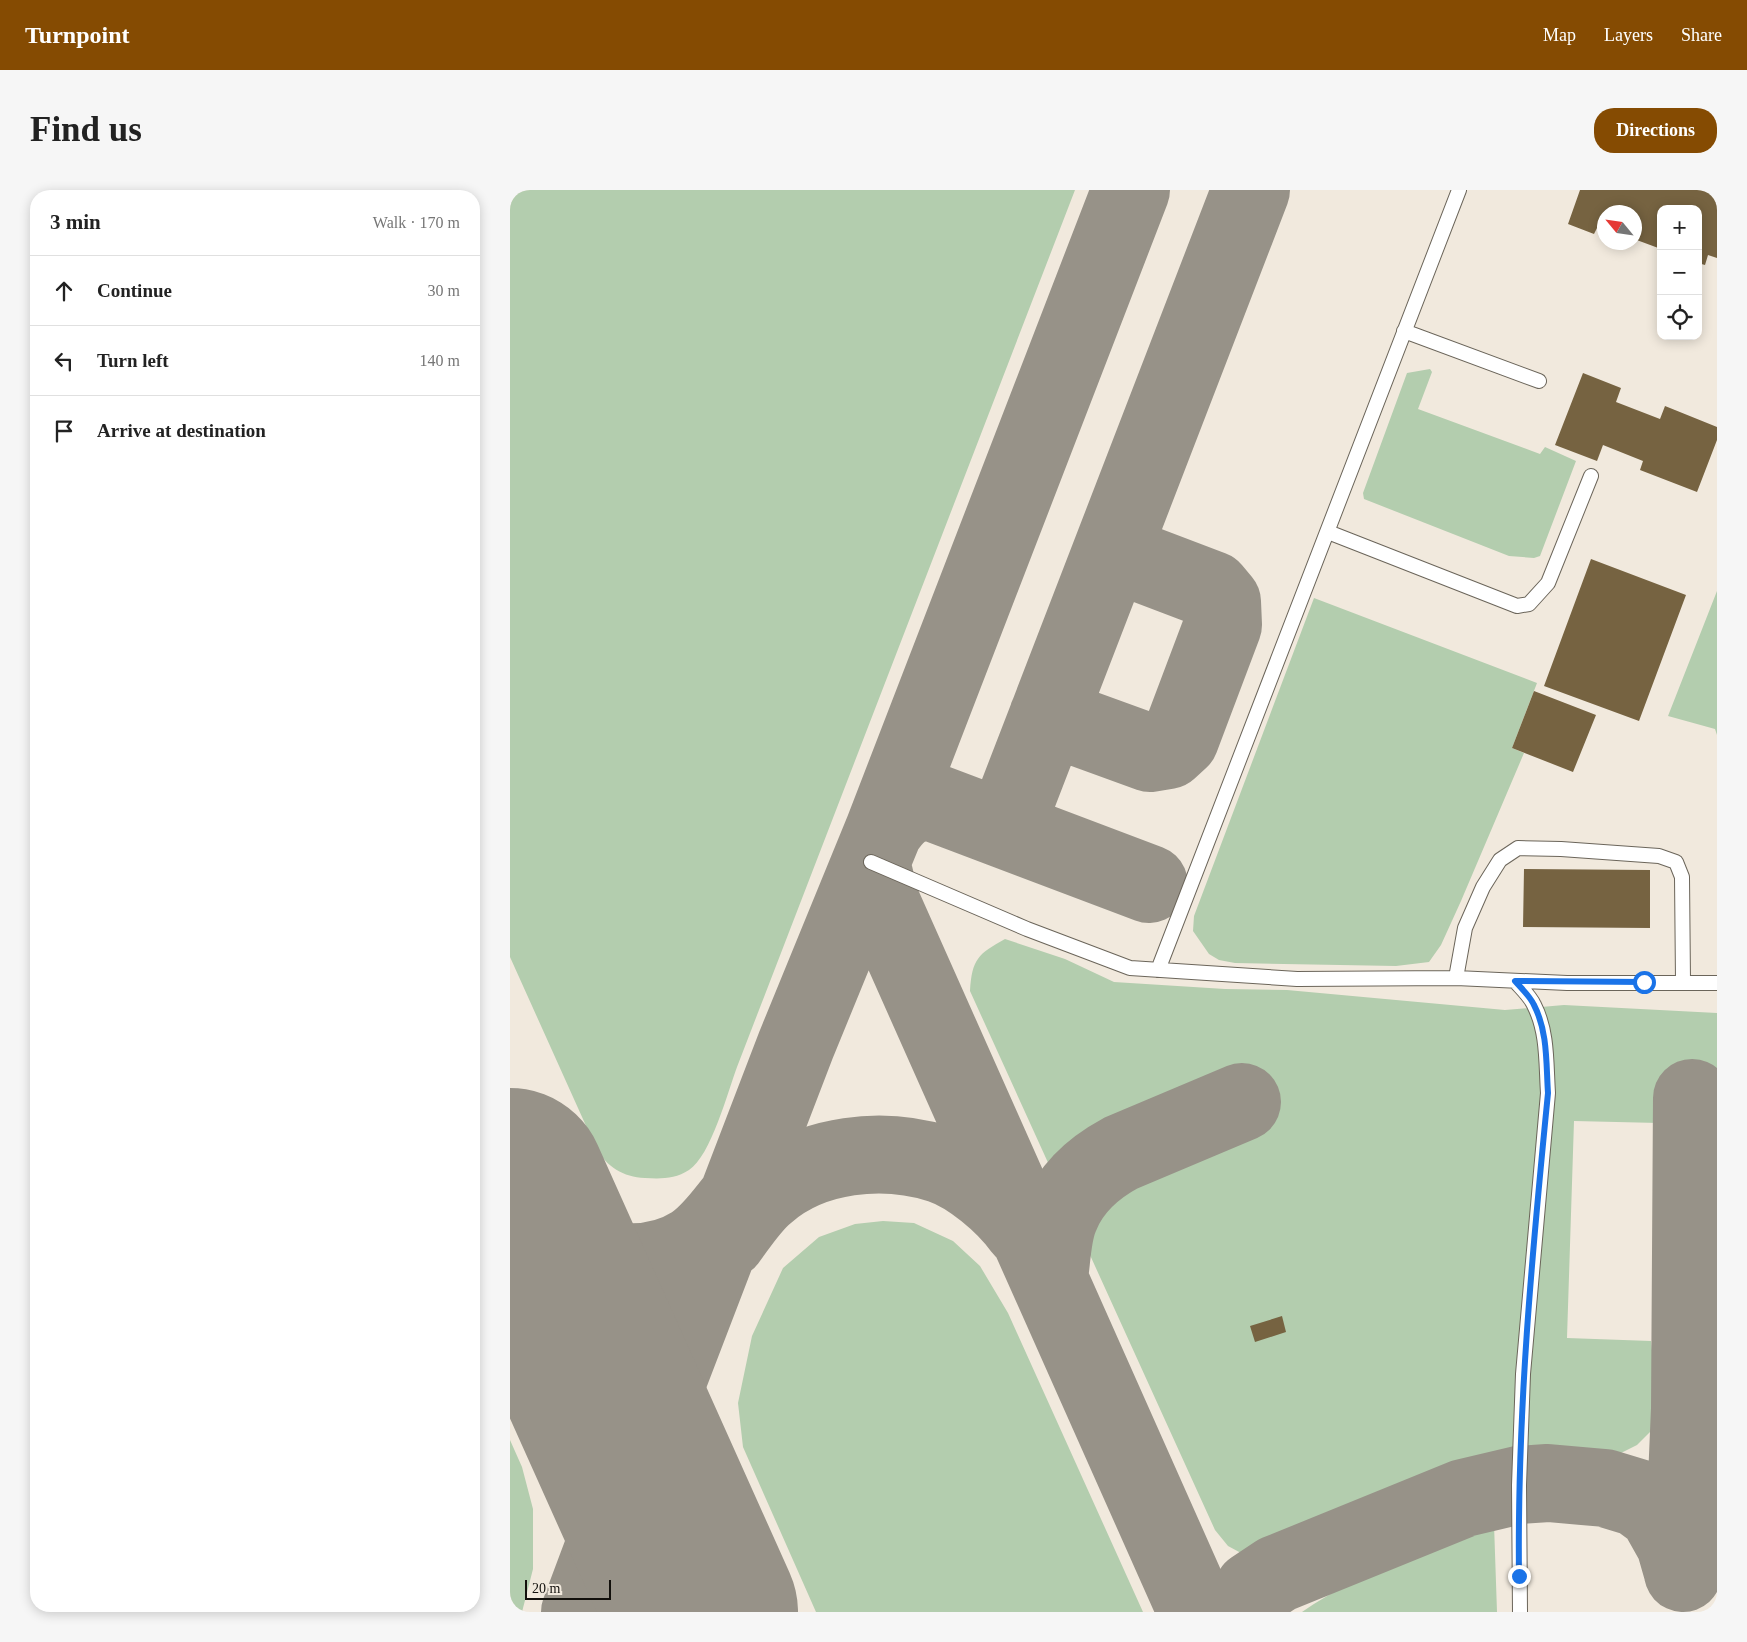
<!DOCTYPE html>
<html lang="en">
<head>
<meta charset="utf-8">
<style>
  body { margin:0; font-family:"Times New Roman",serif; background:#f6f6f6; color:#222 }
  .controls { position:absolute; right:15px; top:15px; display:grid; overflow:hidden; border-radius:10px; box-shadow:0 2px 12px #0003 }
  .controls button { width:45px; height:45px; display:grid; place-items:center; padding:0; border:0; border-bottom:1px solid #e0e0e0; background:#fff; color:#222; font:25px sans-serif }
  .compass { position:absolute; left:1087px; top:15px; width:45px; height:45px; border-radius:50%; background:#fff; box-shadow:0 2px 12px #0003; rotate:299deg }
  .scale { position:absolute; left:15px; bottom:12px; width:86px; box-sizing:border-box; padding-left:5px; border:2px solid #12100c; border-top:0; font-size:14px; line-height:18px; white-space:nowrap; color:#12100c; -webkit-text-stroke:4px #f1e9dd; paint-order:stroke }
  .stop { position:absolute; width:15px; height:15px; margin:-11px; border:4px solid #1a73e8; border-radius:50%; background:#fff }
  .stop.end { background:#1a73e8; border-color:#fff; box-shadow:0 1px 5px #0008 }
  .list { margin:0; padding:0; list-style:none }
  h2 { display:flex; justify-content:space-between; align-items:center; height:65px; margin:0; padding:0 20px; font-size:21px }
  h2 small { font-size:16px; font-weight:400; color:#767676 }
  .list li { display:grid; grid-template-columns:32px 1fr auto; gap:15px; align-items:center; box-sizing:border-box; height:70px; padding:0 20px; border-top:1px solid #e0e0e0 }
  .list b { display:block; font-size:19px; white-space:nowrap }
  .list em { font-size:16px; font-style:normal; color:#767676 }
  .icon { flex:none; width:28px; height:28px; fill:none; stroke:currentColor; stroke-width:2; stroke-linecap:round; stroke-linejoin:round }
  .map { position:relative; flex:none; width:1207px; height:1422px; overflow:hidden; border-radius:20px }
  header { display:flex; align-items:center; gap:30px; box-sizing:border-box; height:70px; padding:0 25px; background:#854b02; color:#fff }
  header strong { font-size:24px }
  nav { display:flex; gap:28px; margin-inline-start:auto; font-size:18px }
  .intro { display:flex; align-items:center; justify-content:space-between; box-sizing:border-box; height:120px; padding:0 30px }
  h1 { margin:0; font-size:35px }
  .button { padding:12px 22px; border-radius:20px; background:#854b02; color:#fff; font-size:18px; font-weight:700 }
  main { display:flex; gap:30px; padding:0 30px }
  aside { flex:1; background:#fff; border-radius:20px; box-shadow:0 2px 12px #0003 }
  .map>svg:first-child { display:block }
</style>
</head>
<body>
<header>
<strong>Turnpoint</strong>
<nav><a>Map</a><a>Layers</a><a>Share</a></nav>
</header>
<div class="intro"><h1>Find us</h1><a class="button">Directions</a></div>
<main>
<aside>
<h2>3 min<small>Walk · 170 m</small></h2>
<ul class="list">
<li><svg class="icon" aria-label="ahead" viewBox="0 0 24 24"><path d="M12 20V5M6 11l6-6 6 6"/></svg><div><b>Continue</b></div><em>30 m</em></li>
<li><svg class="icon" aria-label="left" viewBox="0 0 24 24"><path d="M17 20v-9H6M10 6l-5 5 5 5"/></svg><div><b>Turn left</b></div><em>140 m</em></li>
<li><svg class="icon" aria-label="arrive" viewBox="0 0 24 24"><path d="M6 21V4h12l-3 4 3 4H6"/></svg><div><b>Arrive at destination</b></div></li>
</ul>
</aside>
<div class="map">
<svg width="1207" height="1422" viewBox="0 0 1207 1422">
  <rect width="100%" height="100%" fill="#f1e9dd"/>
  <path fill="#b3cdae" d="M0,0H565L227,877C218,901 201,966 179,980C165,989 151,989 135,988C113,987 97,977 86,958L0,767Z
    M920,179L922,182L908,219L1030,264L1035,257L1066,271L1030,366L1024,368L999,366L854,309L853,303L897,183Z
    M1207,401V545L1205,539L1158,526Z
    M804,408L1027,493L1002,558L1014,563L951,711L931,755L919,772L886,776L725,773L709,770L699,764L683,741L684,726Z
    M495,749L555,769L604,792L715,799L777,800L995,820L1054,815L1207,823V904L1151,906L1149,933L1064,931L1057,1148L1141,1151L1148,1218L1143,1239L1127,1255L1097,1270L1044,1274L997,1272L950,1284L829,1337L775,1365L752,1366L731,1363L718,1356L705,1340L460,801C462,769 468,764 495,749Z
    M373,1031L404,1033L443,1051L470,1076L498,1123L633,1422H306L233,1257L228,1213L242,1146L273,1078L309,1047L345,1034Z
    M0,1250L12,1277L23,1319V1379L12,1422H0Z
    M984,1334L987,1422H792C854,1380 914,1359 984,1334Z"/>
  <g fill="none" stroke-linecap="round" stroke-linejoin="round">
    <path stroke="#979288" stroke-width="78" d="M538,526L640,563L658,560L670,549L713,435L712,412L702,400L602,362
      M495,638L741,0
      M374,640C388,620 398,612 422,612L639,694
      M361,672L370,710L687,1422
      M4,1004C12,1015 18,1029 27,1039C31,1043 38,1046 43,1049C83,1075 141,1082 183,1055C201,1043 214,1024 227,1008
      M217,1050C229,1034 241,1015 256,1003C302,963 373,956 430,974C460,984 495,1014 513,1039
      M539,1087C542,1068 542,1044 550,1026C561,998 585,977 611,963L732,912
      M144,1238L141,1267L145,1312L164,1360
      M1173,1383L1180,1219L1182,908
      M70,1422L107,1323L129,1282L146,1220L286,855L374,640L621,0
      M730,1422L743,1400L767,1384L954,1308L1009,1295L1038,1293L1095,1298L1128,1308L1147,1322L1165,1354L1173,1382"/>
    <path stroke="#979288" stroke-width="192" d="M0,994L192,1422"/>
  </g>
  <path fill="#766341" d="M1070,0H1207V68L1198,65L1195,75L1188,73V19H1151V59L1124,49V22H1094V38L1088,36L1084,44L1058,34Z
    M1073,183L1111,198L1106,212L1150,229L1155,216L1207,237V250L1187,302L1130,280L1133,271L1093,255L1087,271L1045,255Z
    M1081,369L1176,405L1129,531L1034,496Z
    M1024,501L1086,525L1063,582L1002,558Z
    M1014,679L1140,680V738L1013,737Z
    M772,1126L776,1142L745,1152L740,1136Z"/>
  <g fill="none" stroke-linecap="round" stroke-linejoin="round">
    <g stroke="#6b655a" stroke-width="16">
      <path id="lane" d="M894,141L1029,191
        M818,342L1007,416L1019,414L1038,393L1081,286
        M361,672L517,739L620,778L787,789L946,788L1057,793H1207
        M648,780L949,0
        M946,788L955,738L973,697L990,670L1008,658L1051,659L1149,666L1166,672L1172,687L1173,791
        M1005,791C1011,798 1020,806 1024,815C1038,842 1036,874 1038,903L1013,1184L1009,1295L1010,1422"/>
    </g>
    <use href="#lane" stroke="#fff" stroke-width="14"/>
  </g>
  <g fill="none" stroke-linecap="round" stroke-linejoin="round">
    <path stroke="#1a73e8" stroke-width="6" d="M1009,1386C1007,1224 1022,1064 1038,903C1036,874 1038,842 1024,815C1020,806 1011,798 1005,791L1134,792"/>
  </g>
</svg>
<div class="controls">
<button>+</button>
<button>−</button>
<button><svg class="icon" aria-label="locate" viewBox="0 0 24 24"><circle cx="12" cy="12" r="6"/><path d="M12 2v4M12 18v4M2 12h4M18 12h4"/></svg></button>
</div>
<svg class="compass" viewBox="-18 -18 36 36"><path d="M0-13l5 13h-10z" fill="#e53935"/><path d="M0 13l5-13h-10z" fill="#767676"/></svg>
<div class="scale">20 m</div>
<div class="stop" style="left:1134px;top:792px"></div>
<div class="stop end" style="left:1009px;top:1386px"></div>
</div>
</main>
</body>
</html>
